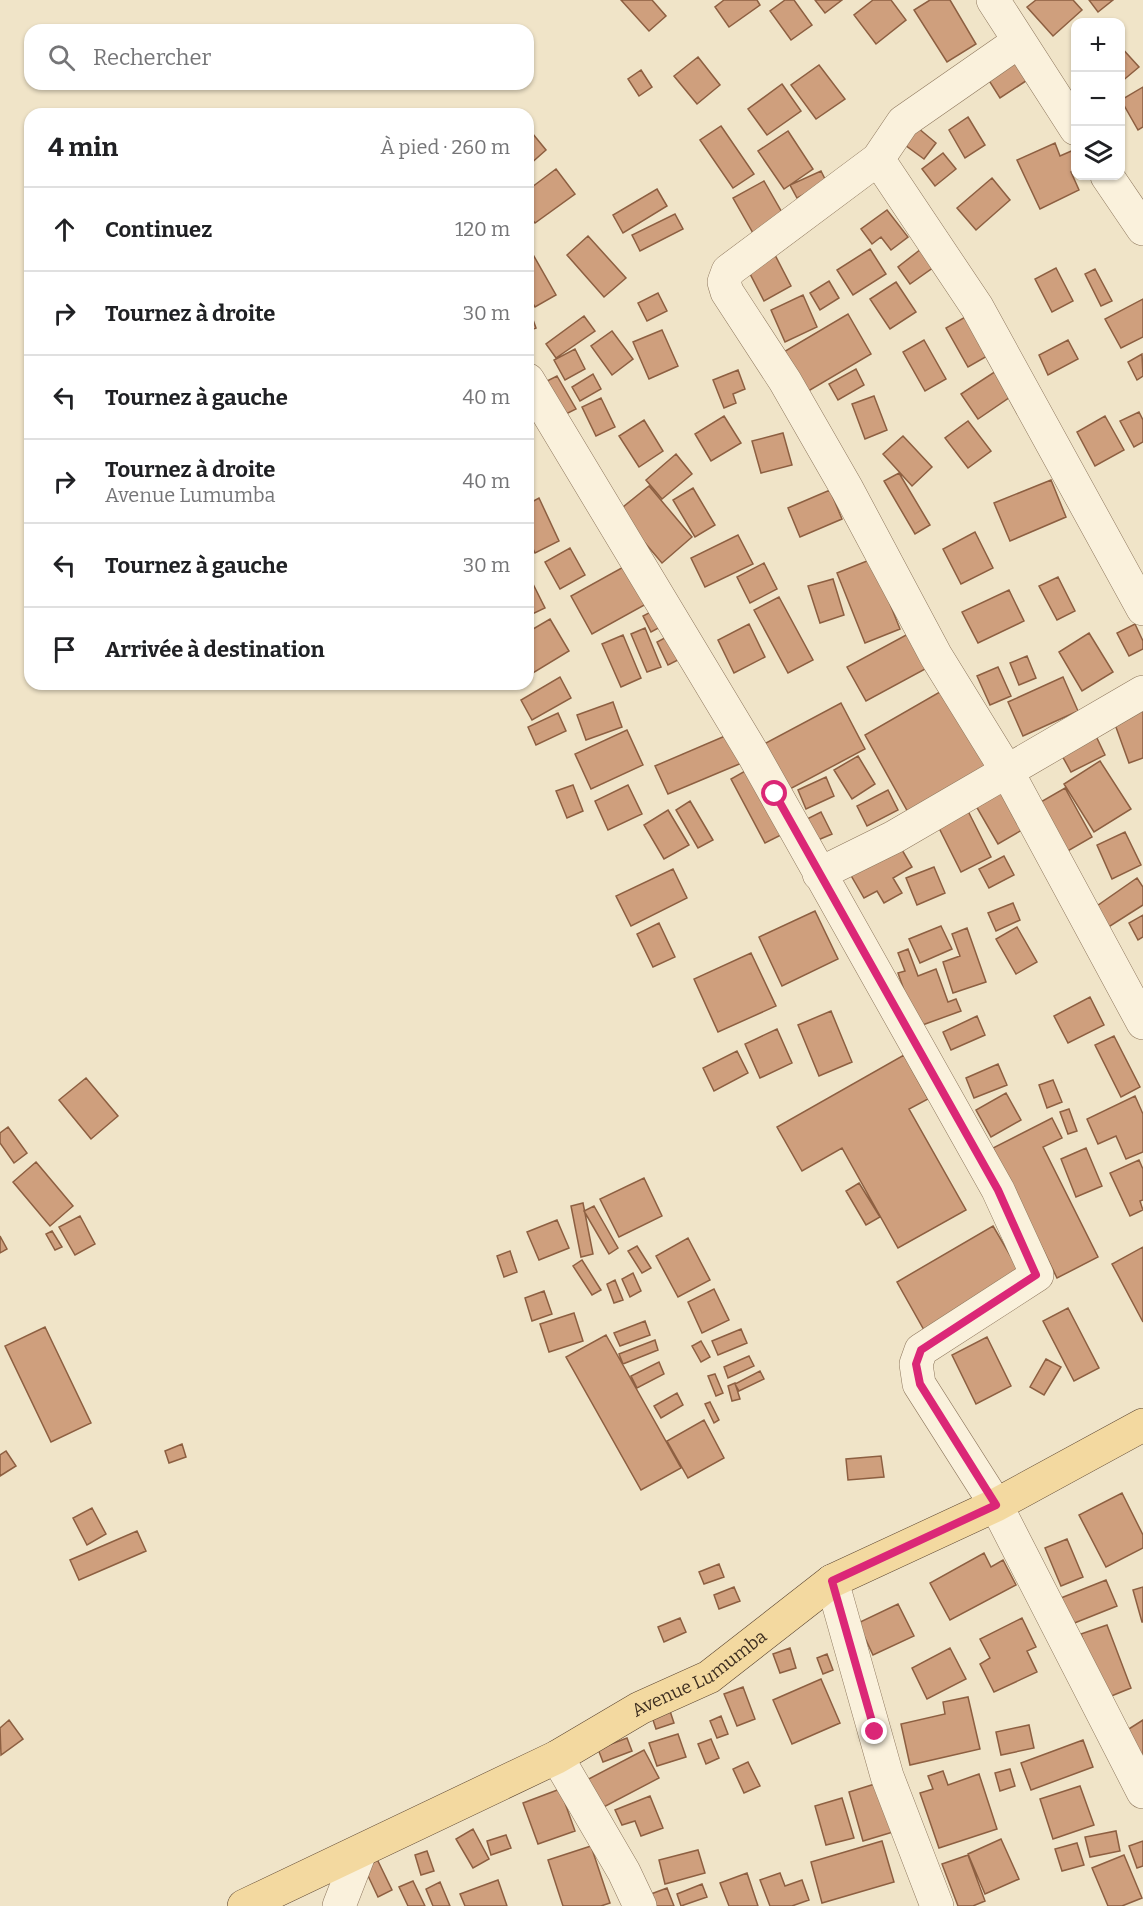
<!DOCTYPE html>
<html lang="fr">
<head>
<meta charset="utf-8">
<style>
  body { margin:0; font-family:Bitter,serif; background:#f2f2f2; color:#202124 }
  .controls { position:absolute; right:18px; top:18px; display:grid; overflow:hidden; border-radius:12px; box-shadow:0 2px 4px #0004 }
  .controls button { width:54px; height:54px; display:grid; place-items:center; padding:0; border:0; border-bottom:2px solid #e0e0e0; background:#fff; color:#202124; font:30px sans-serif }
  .stop { position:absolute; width:18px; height:18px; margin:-14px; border:4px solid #db2777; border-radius:50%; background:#fff }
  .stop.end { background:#db2777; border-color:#fff; box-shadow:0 2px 6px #0008 }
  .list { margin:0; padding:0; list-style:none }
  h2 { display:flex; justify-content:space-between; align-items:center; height:78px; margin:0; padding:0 24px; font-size:26px }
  h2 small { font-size:20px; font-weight:400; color:#757577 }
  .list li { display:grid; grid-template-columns:39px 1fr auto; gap:18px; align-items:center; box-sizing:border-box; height:84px; padding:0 24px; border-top:2px solid #e0e0e0 }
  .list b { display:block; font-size:22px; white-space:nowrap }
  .list p { margin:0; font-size:20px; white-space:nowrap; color:#757577 }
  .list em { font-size:20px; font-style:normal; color:#757577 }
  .icon { flex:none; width:33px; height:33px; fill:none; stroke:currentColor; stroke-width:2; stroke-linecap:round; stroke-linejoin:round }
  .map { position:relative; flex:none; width:1143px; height:1906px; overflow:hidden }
  .search { position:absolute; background:#fff; box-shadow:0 2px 4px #0004; left:24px; top:24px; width:510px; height:66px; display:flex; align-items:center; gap:15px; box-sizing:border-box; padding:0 21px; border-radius:18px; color:#757577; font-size:22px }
  .panel { position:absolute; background:#fff; box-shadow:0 2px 4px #0004; left:24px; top:108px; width:510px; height:582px; border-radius:18px }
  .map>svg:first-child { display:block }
</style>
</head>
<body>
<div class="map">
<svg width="1143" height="1906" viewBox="0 0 1143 1906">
  <rect width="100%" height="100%" fill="#f0e4c8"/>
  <path fill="#cf9f7d" stroke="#8d5f41" stroke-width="1.5" d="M621,0H652L666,16L649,31Z
    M724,0H757L760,5L729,27L715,7Z
    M785,0H794L812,25L791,40L770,11Z
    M815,0H842L825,13Z
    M873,0H891L906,20L876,44L854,15Z
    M930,0H950L976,44L947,62L914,10Z
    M1036,0H1073L1082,10L1053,36L1027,7Z
    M1089,0H1113L1098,12Z
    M1120,46L1139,67L1120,83Z
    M1014,50L1032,77L1000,98L983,71Z
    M698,57L720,85L697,104L674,76Z
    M819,65L845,99L816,119L791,85Z
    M641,70L652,87L639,96L628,79Z
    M782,84L801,111L767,135L748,109Z
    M1143,87V127L1138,130L1121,100Z
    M968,117L985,145L965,158L949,130Z
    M721,126L754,174L733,188L700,140Z
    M528,128L546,150L529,165L528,163Z
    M918,128L936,143L924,159L905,145Z
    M788,131L813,169L784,189L758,151Z
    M1055,143L1060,156L1076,149V170L1071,172L1079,190L1040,209L1017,160Z
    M943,153L956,169L935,186L922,169Z
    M556,169L575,194L535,223L528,214V190Z
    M821,171L827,183L797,198L790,185Z
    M992,178L1010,200L976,230L957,208Z
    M764,181L784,216L753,233L733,198Z
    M657,189L667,206L623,233L613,215Z
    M887,210L908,237L891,250L881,237L872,244L861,229Z
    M675,214L683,229L640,251L632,235Z
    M588,236L626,278L604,297L567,255Z
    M870,249L886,274L853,295L837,270Z
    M921,249L934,267L910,284L898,267Z
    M531,251L556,295L535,307L528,294V253Z
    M774,253L791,286L764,301L747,268Z
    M1056,268L1073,301L1052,312L1035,279Z
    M1095,269L1112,301L1101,306L1085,274Z
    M829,281L839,298L820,310L810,293Z
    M896,282L916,312L890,329L870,299Z
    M658,293L667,311L647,321L638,303Z
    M803,295L817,327L785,342L771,310Z
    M1143,299V337L1121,348L1105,319Z
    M531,314L536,328L528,331V316Z
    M848,314L871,354L805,393L782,353Z
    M584,316L595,331L556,358L546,344Z
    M967,316L989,355L968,367L946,328Z
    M662,330L678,366L649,379L633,342Z
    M612,331L633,359L612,375L591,346Z
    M924,340L946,379L925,391L903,352Z
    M1068,340L1078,359L1048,375L1039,355Z
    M575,349L585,369L565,380L554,360Z
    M1142,354L1143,376L1137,380L1128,362Z
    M856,369L864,385L838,400L829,384Z
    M738,370L745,389L733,394L736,403L724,408L713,380Z
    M996,371L1013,395L978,419L961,394Z
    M593,374L601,389L580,401L572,387Z
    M557,376L576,409L560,417L541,384Z
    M874,396L887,430L865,439L852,404Z
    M601,398L615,427L596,436L582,407Z
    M1139,412L1143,420V442L1134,447L1120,421Z
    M724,416L741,443L711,461L695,434Z
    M1105,416L1124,450L1095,466L1077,432Z
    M644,420L663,451L639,467L619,436Z
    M968,421L991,451L968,468L945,438Z
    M783,433L792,465L761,473L752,441Z
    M903,436L932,467L912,486L883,454Z
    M676,454L692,474L662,499L646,480Z
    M899,473L930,525L915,534L884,481Z
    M1051,480L1066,517L1010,541L994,503Z
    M649,486L692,537L662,563L618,511Z
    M693,488L715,525L695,537L673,500Z
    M830,490L842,519L800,537L788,508Z
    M539,498L559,541L535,553L528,538V504Z
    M975,532L993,568L961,584L943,549Z
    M738,535L753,564L705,587L691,558Z
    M570,548L585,575L560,589L545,562Z
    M872,559L900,629L865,643L837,573Z
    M764,563L777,589L750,603L737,577Z
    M627,565L648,603L592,634L571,596Z
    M528,574L545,608L528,616Z
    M1058,577L1075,611L1057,620L1039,586Z
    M833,579L844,615L820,623L808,586Z
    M1009,590L1024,621L978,643L962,612Z
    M779,597L813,660L788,673L754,610Z
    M658,608L666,624L651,632L643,616Z
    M550,619L569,651L528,676V632Z
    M749,624L765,657L734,673L718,640Z
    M1135,624L1143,641V649L1129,656L1117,633Z
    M645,628L661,667L647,672L631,634Z
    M674,633L686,656L668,665L657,642Z
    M1089,633L1113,672L1082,691L1059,652Z
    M908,634L927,668L866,701L847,667Z
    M623,635L641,678L621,687L602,644Z
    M1027,656L1036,678L1019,685L1010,663Z
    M998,667L1011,696L990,705L977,676Z
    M560,677L571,698L532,720L521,700Z
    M1063,677L1078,711L1023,736L1008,702Z
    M945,689L990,768L909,814L865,735Z
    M613,702L622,727L586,740L577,715Z
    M841,703L865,749L788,790L764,744Z
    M1143,708V758L1129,763L1113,719Z
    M558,713L566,731L536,745L528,727Z
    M627,730L643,765L591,789L575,754Z
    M732,733L744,762L668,794L655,766Z
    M1095,734L1105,755L1071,772L1060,752Z
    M858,756L875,784L852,799L834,770Z
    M1100,761L1131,809L1094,832L1064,784Z
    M754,766L789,831L765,843L731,779Z
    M826,777L834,796L806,809L798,790Z
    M573,785L583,811L567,818L556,791Z
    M628,785L642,814L608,830L595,801Z
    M1065,788L1092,837L1066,852L1039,803Z
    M888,790L898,810L867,826L857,806Z
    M1000,791L1022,830L998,844L976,806Z
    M690,801L713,840L698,848L676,810Z
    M966,807L991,857L961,872L936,822Z
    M668,810L689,845L664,859L644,825Z
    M821,812L832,834L818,840L807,819Z
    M1125,832L1141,865L1112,879L1097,845Z
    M898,843L912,867L893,878L902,893L884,903L877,891L864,898L849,872Z
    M1004,856L1014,875L989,888L979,869Z
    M934,867L945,893L917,905L906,878Z
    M673,869L687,898L631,926L616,896Z
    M1137,878L1143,887V905L1107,928L1094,908Z
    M1013,903L1020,920L996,931L988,913Z
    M815,911L838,959L782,986L759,937Z
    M1143,915V937L1138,940L1129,923Z
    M659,923L675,957L653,967L637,934Z
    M941,926L952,949L920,963L909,939Z
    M1017,927L1037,962L1016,974L996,939Z
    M967,928L986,982L953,993L943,962L960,956L952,934Z
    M908,949L918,976L936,969L948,1002L956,999L961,1011L917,1027L898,973L905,971L898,953Z
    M751,953L776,1006L718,1032L694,979Z
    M1090,997L1104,1025L1068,1043L1054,1016Z
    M831,1011L852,1062L819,1076L798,1025Z
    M977,1016L985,1035L951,1050L943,1032Z
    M777,1029L792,1063L760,1078L745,1044Z
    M1114,1036L1140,1087L1121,1097L1095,1045Z
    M737,1051L748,1073L714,1091L703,1068Z
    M904,1055L928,1099L909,1109L966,1210L898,1248L842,1148L802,1171L777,1127Z
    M998,1064L1007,1085L974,1098L966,1078Z
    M86,1078L118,1116L91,1139L59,1100Z
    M1053,1080L1062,1102L1047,1108L1039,1085Z
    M1006,1093L1021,1120L991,1137L976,1110Z
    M1135,1096L1143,1114V1152L1126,1159L1116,1136L1098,1144L1087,1119Z
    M1069,1109L1077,1131L1068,1134L1060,1112Z
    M1052,1118L1062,1138L1043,1147L1098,1257L1057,1278L993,1148Z
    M8,1127L27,1153L14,1163L0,1143V1133Z
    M1086,1148L1102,1186L1076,1197L1061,1159Z
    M1139,1160L1143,1169V1200L1140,1201L1143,1210L1130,1216L1110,1173Z
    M36,1162L73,1206L50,1226L13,1182Z
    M644,1178L662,1216L619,1237L600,1199Z
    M859,1183L880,1217L866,1225L846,1191Z
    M583,1203L593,1254L581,1257L571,1206Z
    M594,1206L618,1248L609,1254L584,1211Z
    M80,1216L95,1244L75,1255L59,1227Z
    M557,1220L569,1248L539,1260L527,1232Z
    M993,1226L1021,1274L924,1330L897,1282Z
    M52,1231L62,1247L55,1250L46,1234Z
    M0,1236L7,1249L0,1253Z
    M688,1238L710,1280L678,1297L656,1256Z
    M637,1246L651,1268L642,1273L628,1251Z
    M1143,1247V1322L1112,1264Z
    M510,1251L517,1272L504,1277L497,1256Z
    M582,1260L601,1290L592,1295L573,1266Z
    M633,1273L641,1291L630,1297L622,1279Z
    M615,1280L623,1300L614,1303L607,1284Z
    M714,1289L729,1320L702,1333L688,1302Z
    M544,1291L552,1314L532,1321L525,1298Z
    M1068,1308L1099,1368L1074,1381L1043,1321Z
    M574,1313L583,1341L549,1352L540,1324Z
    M645,1321L650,1335L620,1346L614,1333Z
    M45,1327L91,1423L51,1442L5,1346Z
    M741,1329L747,1343L718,1355L712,1341Z
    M606,1335L681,1468L641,1490L566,1357Z
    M987,1337L1011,1386L976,1404L952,1355Z
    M655,1340L658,1350L623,1364L619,1354Z
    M701,1341L710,1357L701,1362L692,1346Z
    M749,1356L754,1366L728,1378L724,1367Z
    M1046,1359L1061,1367L1044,1395L1030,1387Z
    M659,1362L664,1374L637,1388L631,1376Z
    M760,1371L764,1379L739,1391L735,1384Z
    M715,1374L723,1393L716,1396L708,1376Z
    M735,1383L740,1399L732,1401L728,1386Z
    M677,1393L683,1405L661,1418L654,1406Z
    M710,1402L719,1420L714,1423L705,1404Z
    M704,1420L724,1458L688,1478L667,1441Z
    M182,1444L186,1457L169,1463L165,1451Z
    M6,1451L16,1466L0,1476V1455Z
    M881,1456L884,1477L848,1480L846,1459Z
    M1122,1493L1143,1535V1548L1106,1567L1079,1515Z
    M92,1508L106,1534L87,1545L73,1518Z
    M137,1531L146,1551L79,1580L70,1560Z
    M1067,1539L1083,1577L1061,1586L1045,1548Z
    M984,1553L991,1567L1003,1560L1016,1585L950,1620L930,1583Z
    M719,1564L724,1577L704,1584L699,1572Z
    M1106,1580L1117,1606L1072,1624L1061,1598Z
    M734,1587L740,1601L719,1609L714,1595Z
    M1143,1587V1622H1142L1133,1590Z
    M898,1604L914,1636L873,1655L858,1623Z
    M680,1618L686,1632L664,1642L658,1627Z
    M1022,1618L1036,1647L1027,1651L1037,1672L994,1692L980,1664L990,1658L980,1639Z
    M1107,1625L1131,1688L1104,1699L1081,1634Z
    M790,1648L796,1668L780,1673L773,1654Z
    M950,1648L966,1679L927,1699L912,1668Z
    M827,1654L833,1670L823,1674L817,1658Z
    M821,1679L840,1723L792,1744L773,1700Z
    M743,1687L755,1719L737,1726L724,1694Z
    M968,1697L980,1749L910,1765L901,1724L945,1714L943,1702Z
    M667,1702L674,1723L656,1729L649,1708Z
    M721,1716L728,1734L717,1738L710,1721Z
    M9,1720L23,1739L1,1755L0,1728Z
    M1143,1720V1764L1124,1732Z
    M1029,1725L1034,1748L1001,1755L996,1732Z
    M678,1734L686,1757L657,1766L649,1743Z
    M627,1738L632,1751L603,1762L598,1749Z
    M711,1739L719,1758L706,1764L698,1744Z
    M1083,1740L1093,1767L1031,1790L1021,1763Z
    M644,1750L659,1778L598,1810L583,1782Z
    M748,1762L760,1786L744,1793L733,1769Z
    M1010,1769L1015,1786L1000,1791L995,1773Z
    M943,1771L948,1785L979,1774L997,1829L939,1848L920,1793L933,1789L928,1776Z
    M878,1783L893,1832L863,1841L849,1792Z
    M1080,1786L1094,1825L1053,1839L1040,1799Z
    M560,1789L575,1831L538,1844L523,1803Z
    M650,1796L663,1828L641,1836L635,1821L622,1825L615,1810Z
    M842,1798L854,1838L826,1845L815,1806Z
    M473,1829L489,1859L473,1868L456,1839Z
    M1116,1831L1120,1851L1090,1857L1085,1837Z
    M506,1835L511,1848L491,1855L487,1841Z
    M1001,1839L1019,1879L985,1894L968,1854Z
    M882,1841L894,1882L822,1903L811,1862Z
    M1143,1841V1866L1137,1868L1129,1846Z
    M1077,1843L1084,1865L1062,1871L1055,1849Z
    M591,1846L610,1903L601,1906H563L548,1860Z
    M698,1850L705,1873L665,1884L659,1860Z
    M427,1851L434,1871L421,1875L415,1855Z
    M968,1855L985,1901L973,1906H958L942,1864Z
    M1124,1855L1142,1898L1122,1906H1108L1092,1868Z
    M376,1857L392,1890L378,1897L362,1863Z
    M747,1873L758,1906H729L720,1883Z
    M780,1873L785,1886L802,1880L809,1900L792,1906H770L760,1880Z
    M498,1880L507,1906H465L460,1894Z
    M413,1881L425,1906H408L399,1887Z
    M440,1882L450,1906H433L426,1889Z
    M702,1884L707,1897L681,1906L677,1894Z
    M667,1888L674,1906H656L651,1894Z"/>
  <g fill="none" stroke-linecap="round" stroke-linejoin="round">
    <g stroke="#8d765c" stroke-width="34">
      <path id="minor" d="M993,0L1076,129
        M1018,42L903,122L878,159L977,307L1143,609
        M878,159L728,271L724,282L727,292L785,381L847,489L936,656L1007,771L1143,1023
        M1107,176L1143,229
        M528,380L753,754L998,1190L1037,1275L921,1350L916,1364L919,1384L996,1505L1143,1792
        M819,874L894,837L1143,692
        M832,1581L887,1776L937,1906
        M557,1757L624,1872L640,1906
        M339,1906L360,1852"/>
    </g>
    <g stroke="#5b4430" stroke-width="34">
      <g id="major">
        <path id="s1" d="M244,1906L557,1757L640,1708L709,1677L832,1581L996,1505L1143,1425"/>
      </g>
    </g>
    <use href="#minor" stroke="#faf1dc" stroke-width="33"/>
    <use href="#major" stroke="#f3d9a0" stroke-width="33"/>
  </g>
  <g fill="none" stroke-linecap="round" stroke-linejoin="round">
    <path stroke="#db2777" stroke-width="8" d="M775,794L998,1190L1036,1275L921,1350L916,1364L920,1384L996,1505L832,1581L875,1732"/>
  </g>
  <g text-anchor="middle" stroke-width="6" stroke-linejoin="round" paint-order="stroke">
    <g font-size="18" fill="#3d2e20" stroke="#f7eed8">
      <text dy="6" stroke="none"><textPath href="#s1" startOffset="512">Avenue Lumumba</textPath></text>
    </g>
  </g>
</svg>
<div class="controls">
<button>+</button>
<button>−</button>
<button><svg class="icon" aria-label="layers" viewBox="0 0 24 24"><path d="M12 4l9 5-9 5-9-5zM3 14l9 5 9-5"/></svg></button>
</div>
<div class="stop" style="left:775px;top:794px"></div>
<div class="stop end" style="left:875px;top:1732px"></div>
<div class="search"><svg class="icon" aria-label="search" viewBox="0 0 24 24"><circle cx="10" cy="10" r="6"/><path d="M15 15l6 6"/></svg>Rechercher</div>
<section class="panel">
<h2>4 min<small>À pied · 260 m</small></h2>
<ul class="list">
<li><svg class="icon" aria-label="ahead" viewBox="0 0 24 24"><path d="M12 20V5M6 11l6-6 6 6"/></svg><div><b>Continuez</b></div><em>120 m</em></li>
<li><svg class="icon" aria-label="right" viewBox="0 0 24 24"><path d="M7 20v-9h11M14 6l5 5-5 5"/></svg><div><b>Tournez à droite</b></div><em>30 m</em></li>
<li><svg class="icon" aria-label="left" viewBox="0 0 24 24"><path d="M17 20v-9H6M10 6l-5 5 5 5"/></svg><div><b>Tournez à gauche</b></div><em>40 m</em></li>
<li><svg class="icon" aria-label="right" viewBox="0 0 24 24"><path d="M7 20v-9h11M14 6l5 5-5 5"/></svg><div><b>Tournez à droite</b><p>Avenue Lumumba</p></div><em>40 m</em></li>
<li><svg class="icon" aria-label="left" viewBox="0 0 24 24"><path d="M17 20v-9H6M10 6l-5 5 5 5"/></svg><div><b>Tournez à gauche</b></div><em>30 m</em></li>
<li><svg class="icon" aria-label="arrive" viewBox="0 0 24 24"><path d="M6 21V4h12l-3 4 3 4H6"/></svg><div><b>Arrivée à destination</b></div></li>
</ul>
</section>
</div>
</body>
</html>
